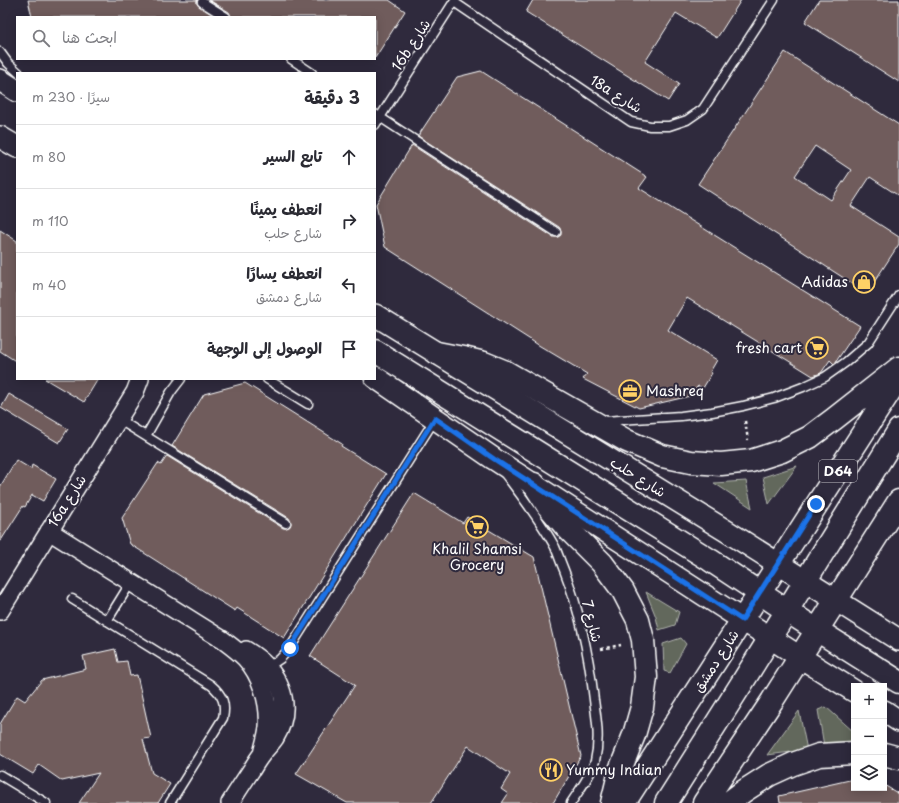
<!DOCTYPE html>
<html lang="ar">
<head>
<meta charset="utf-8">
<style>
  body { margin:0; font-family:"Playpen Sans","Playpen Sans Arabic",sans-serif; background:#f7f7f7; color:#2b2b33; direction:rtl }
  .controls { position:absolute; right:12px; bottom:12px; display:grid; overflow:hidden; border-radius:0px; box-shadow:0 2px 10px #0003 }
  .controls button { width:36px; height:36px; display:grid; place-items:center; padding:0; border:0; border-bottom:1px solid #e1e1e2; background:#fff; color:#2b2b33; font:20px sans-serif }
  .stop { position:absolute; width:12px; height:12px; margin:-9px; border:3px solid #1a73e8; border-radius:50%; background:#fff }
  .stop.end { background:#1a73e8; border-color:#fff; box-shadow:0 1px 4px #0008 }
  .list { margin:0; padding:0; list-style:none }
  h2 { display:flex; justify-content:space-between; align-items:center; height:52px; margin:0; padding:0 16px; font-size:17px }
  h2 small { font-size:13px; font-weight:400; color:#7c7c81 }
  .list li { display:grid; grid-template-columns:26px 1fr auto; gap:12px; align-items:center; box-sizing:border-box; height:64px; padding:0 16px; border-top:1px solid #e1e1e2 }
  .list b { display:block; font-size:15px; white-space:nowrap }
  .list p { margin:0; font-size:13px; white-space:nowrap; color:#7c7c81 }
  .list em { font-size:13px; font-style:normal; color:#7c7c81 }
  .icon { flex:none; width:22px; height:22px; fill:none; stroke:currentColor; stroke-width:2; stroke-linecap:round; stroke-linejoin:round }
  .map { position:relative; flex:none; width:899px; height:803px; overflow:hidden; direction:ltr }
  .search { position:absolute; background:#fff; box-shadow:0 2px 10px #0003; left:16px; top:16px; width:360px; height:44px; display:flex; align-items:center; gap:10px; box-sizing:border-box; padding:0 14px; border-radius:0px; color:#7c7c81; font-size:15px }
  .panel { position:absolute; background:#fff; box-shadow:0 2px 10px #0003; left:16px; top:72px; width:360px; height:308px; border-radius:0px; direction:rtl }
  .map>svg:first-child { display:block }
</style>
</head>
<body>
<div class="map">
<svg width="899" height="803" viewBox="0 0 899 803">
  <rect width="100%" height="100%" fill="#2f2a3d"/>
  <filter id="ink" filterUnits="userSpaceOnUse"><feTurbulence type="fractalNoise" baseFrequency=".025" numOctaves="2"/><feDisplacementMap in="SourceGraphic" scale="8" xChannelSelector="R" yChannelSelector="G"/><feConvolveMatrix kernelMatrix="1 2 1 2 8 2 1 2 1" color-interpolation-filters="sRGB"/></filter>
  <g filter="url(#ink)">
    <path fill="#62685b" stroke="#b0b4ad" d="M797,466L769,504L763,477Z
      M746,481L752,508L714,483Z
      M646,592L679,612L675,625L659,630L656,617Z
      M681,638L686,644L670,673L664,671L663,644Z
      M826,707L854,732V741L824,746L818,710Z
      M799,711L807,750L767,755Z"/>
    <path fill="#6f5c5c" stroke="#fff" fill-rule="evenodd" d="M28,0H197V4L199,6L216,17H32Z
      M209,0H389L405,11L375,58V17H231L229,12Z
      M533,0H741L717,38L676,13L645,62L679,84L668,101L526,12Z
      M819,0H899V82L805,22Z
      M785,52L899,125V196L870,177L851,206L899,237V244L867,293L698,184ZM815,146L851,170L831,200L795,176Z
      M481,71L647,177L639,188L860,326L835,363L834,364L830,360L821,373L813,376L687,298L668,330L717,360L710,372L712,373L703,388L698,386L690,396L639,408L583,379L587,374L540,346L385,247L376,204L412,145L553,237H558L561,235V230L559,227L418,136L457,77Z
      M0,230L17,241V362L0,351Z
      M45,379H98L84,402Z
      M245,383L342,444L341,446L386,474L284,638L237,608L235,611L130,544L122,518L158,463L161,465L167,456L283,528H286L290,526L291,523L289,518L172,446L204,394Z
      M9,394L68,429L59,443L1,408Z
      M16,460L31,469L32,465L56,479L43,501L32,495L25,507L23,506L0,542V487Z
      M414,493L463,523L467,517L534,557L581,756L553,803H502L508,794L501,789L510,774L468,746L431,803H347L296,774L355,685L310,656Z
      M115,649L118,662L127,661L130,676L137,675L151,738L143,739L152,773L170,784L158,803H79L99,773L62,781L39,765L33,774L0,754V724L17,696L25,701L42,680L86,669L83,656Z
      M854,779V788H884V785L899,794V803H780L779,796Z"/>
    <g fill="none" stroke-linecap="round" stroke-linejoin="round">
      <g stroke="#fff" stroke-width="11">
        <path id="service" d="M202,2L226,17
          M454,2L631,122L650,126H669L687,120L703,109L774,0
          M0,52L8,63L19,73
          M291,59L312,73
          M375,114L556,232
          M375,125L455,0
          M267,379L308,404
          M118,419L286,523
          M604,421L681,416L712,412L743,406L774,398L803,387L825,377L846,362L868,343L899,295
          M146,436L171,392L181,379
          M505,474C523,498 541,521 555,547C558,554 561,563 564,570C580,611 589,656 594,700C597,721 600,740 595,761C591,776 579,790 571,803
          M72,599L211,685C223,695 226,704 223,718L170,803
          M107,621L131,582
          M268,667L280,659L290,648L435,419
          M0,775L46,803"/>
      </g>
      <g stroke="#fff" stroke-width="20">
        <path id="minor" d="M49,531L223,640C231,646 238,651 245,658C261,675 270,703 268,727C267,736 264,745 262,754
          M0,611L135,392L140,379
          M230,803C237,792 244,781 252,769C255,764 258,759 262,754C266,748 271,744 275,738C296,703 278,669 246,650"/>
      </g>
      <g stroke="#fff" stroke-width="24">
        <path id="tertiary" d="M0,80L17,91
          M0,137L17,147
          M375,315L728,532L899,640
          M375,377L494,459L800,657L854,691
          M884,711L899,721"/>
      </g>
      <g stroke="#fff" stroke-width="25">
        <path id="primary" d="M375,351L710,560L787,611L899,682
          M437,353L463,358L484,363L506,372L627,441L662,456L691,462L721,464L751,461L782,451L810,437L834,419L899,368
          M534,484L548,506L565,526L602,563L623,591L638,620L643,640L646,677L642,707L634,735L620,770L612,803
          M884,754L899,758
          M624,803L810,515L899,377
          M666,803L742,683L899,430
          M704,803L772,701L899,501
          M728,803L744,791L769,775L793,764L819,755L854,753"/>
      </g>
      <path stroke="#fff" stroke-width="2.5" stroke-dasharray="3 3" stroke-linecap="butt" d="M745,421L748,440
        M601,649L621,645"/>
      <use href="#service" stroke="#2f2a3d" stroke-width="8"/>
      <use href="#minor" stroke="#2f2a3d" stroke-width="17"/>
      <use href="#tertiary" stroke="#2f2a3d" stroke-width="21"/>
      <use href="#primary" stroke="#2f2a3d" stroke-width="22"/>
    </g>
  </g>
  <g fill="none" stroke-linecap="round" stroke-linejoin="round" filter="url(#ink)">
    <path stroke="#1a73e8" stroke-width="5" d="M290,648L435,418L494,459L742,620L816,504"/>
  </g>
  <defs>
    <g id="shop-ring" transform="scale(1.15)"><circle r="9.5" fill="#2f2a3d" stroke="#ffd166" stroke-width="1.5"/><path d="M-5-2.5h2.3a2.7 3.5 0 0 1 5.4 0H5L5.5 6h-11ZM-1.5-2.5h3a1.5 2.3 0 0 0-3 0Z" fill="#ffd166"/></g>
    <g id="supermarket-ring" transform="scale(1.15)"><circle r="9.5" fill="#2f2a3d" stroke="#ffd166" stroke-width="1.5"/><path d="M-6-5.5h2.5l.6 2H6L4.5 2H-2.5L-4.4-4H-6ZM-1.5 3.2a1.3 1.3 0 1 0 .1 0ZM3 3.2a1.3 1.3 0 1 0 .1 0Z" fill="#ffd166"/></g>
    <g id="office-ring" transform="scale(1.15)"><circle r="9.5" fill="#2f2a3d" stroke="#ffd166" stroke-width="1.5"/><path d="M-6-3h4V-5.5h4V-3h4V5H-6ZM-1-4.5V-3h2v-1.5ZM-6 0V1H6V0Z" fill="#ffd166"/></g>
    <g id="restaurant-ring" transform="scale(1.15)"><circle r="9.5" fill="#2f2a3d" stroke="#ffd166" stroke-width="1.5"/><path d="M-5-6h1v4h1v-4h1v4h1v-4h1v5L-1.5 .5V6h-2V.5L-5-1ZM5-6V6H3V1.5H1.5Q1.5-4 5-6Z" fill="#ffd166"/></g>
  </defs>
  <g fill-rule="evenodd">
    <use href="#shop-ring" x="864" y="282"/>
    <use href="#supermarket-ring" x="817" y="348"/>
    <use href="#office-ring" x="630" y="391"/>
    <use href="#supermarket-ring" x="477" y="527"/>
    <use href="#restaurant-ring" x="551" y="770"/>
  </g>
  <g text-anchor="middle" stroke-width="4" stroke-linejoin="round" paint-order="stroke">
    <rect fill="#2f2a3d" stroke="#c1bfc5" stroke-width="1" x="819" y="460" width="38" height="22" rx="3"/>
    <g font-size="13" font-weight="bold" fill="#fff">
      <text x="838" y="476">D64</text>
    </g>
    <g font-size="14" fill="#fff" stroke="#2f2a3d">
      <text transform="translate(411 45) rotate(-57)" y="5">16b شارع</text>
      <text transform="translate(616 94) rotate(32)" y="5">18a شارع</text>
      <text transform="translate(638 477) rotate(32)" y="5">شارع حلب</text>
      <text transform="translate(67 501) rotate(-58)" y="5">16a شارع</text>
      <text transform="translate(592 621) rotate(76)" y="5">شارع 7</text>
      <text transform="translate(716 661) rotate(-57)" y="5">شارع دمشق</text>
    </g>
    <g font-size="14" fill="#fff" stroke="#2f2a3d" text-anchor="end">
      <text x="848" y="287">Adidas</text>
      <text x="802" y="353">fresh cart</text>
      <text x="646" y="396" text-anchor="start">Mashreq</text>
      <text x="477" y="554" text-anchor="middle">Khalil Shamsi<tspan x="477" dy="16">Grocery</tspan></text>
      <text x="566" y="775" text-anchor="start">Yummy Indian</text>
    </g>
  </g>
</svg>
<div class="controls">
<button>+</button>
<button>−</button>
<button><svg class="icon" aria-label="layers" viewBox="0 0 24 24"><path d="M12 4l9 5-9 5-9-5zM3 14l9 5 9-5"/></svg></button>
</div>
<div class="stop" style="left:290px;top:648px"></div>
<div class="stop end" style="left:816px;top:504px"></div>
<div class="search"><svg class="icon" aria-label="search" viewBox="0 0 24 24"><circle cx="10" cy="10" r="6"/><path d="M15 15l6 6"/></svg>ابحث هنا</div>
<section class="panel">
<h2>3 دقيقة<small>سيرًا · 230 m</small></h2>
<ul class="list">
<li><svg class="icon" aria-label="ahead" viewBox="0 0 24 24"><path d="M12 20V5M6 11l6-6 6 6"/></svg><div><b>تابع السير</b></div><em>80 m</em></li>
<li><svg class="icon" aria-label="right" viewBox="0 0 24 24"><path d="M7 20v-9h11M14 6l5 5-5 5"/></svg><div><b>انعطف يمينًا</b><p>شارع حلب</p></div><em>110 m</em></li>
<li><svg class="icon" aria-label="left" viewBox="0 0 24 24"><path d="M17 20v-9H6M10 6l-5 5 5 5"/></svg><div><b>انعطف يسارًا</b><p>شارع دمشق</p></div><em>40 m</em></li>
<li><svg class="icon" aria-label="arrive" viewBox="0 0 24 24"><path d="M6 21V4h12l-3 4 3 4H6"/></svg><div><b>الوصول إلى الوجهة</b></div></li>
</ul>
</section>
</div>
</body>
</html>
